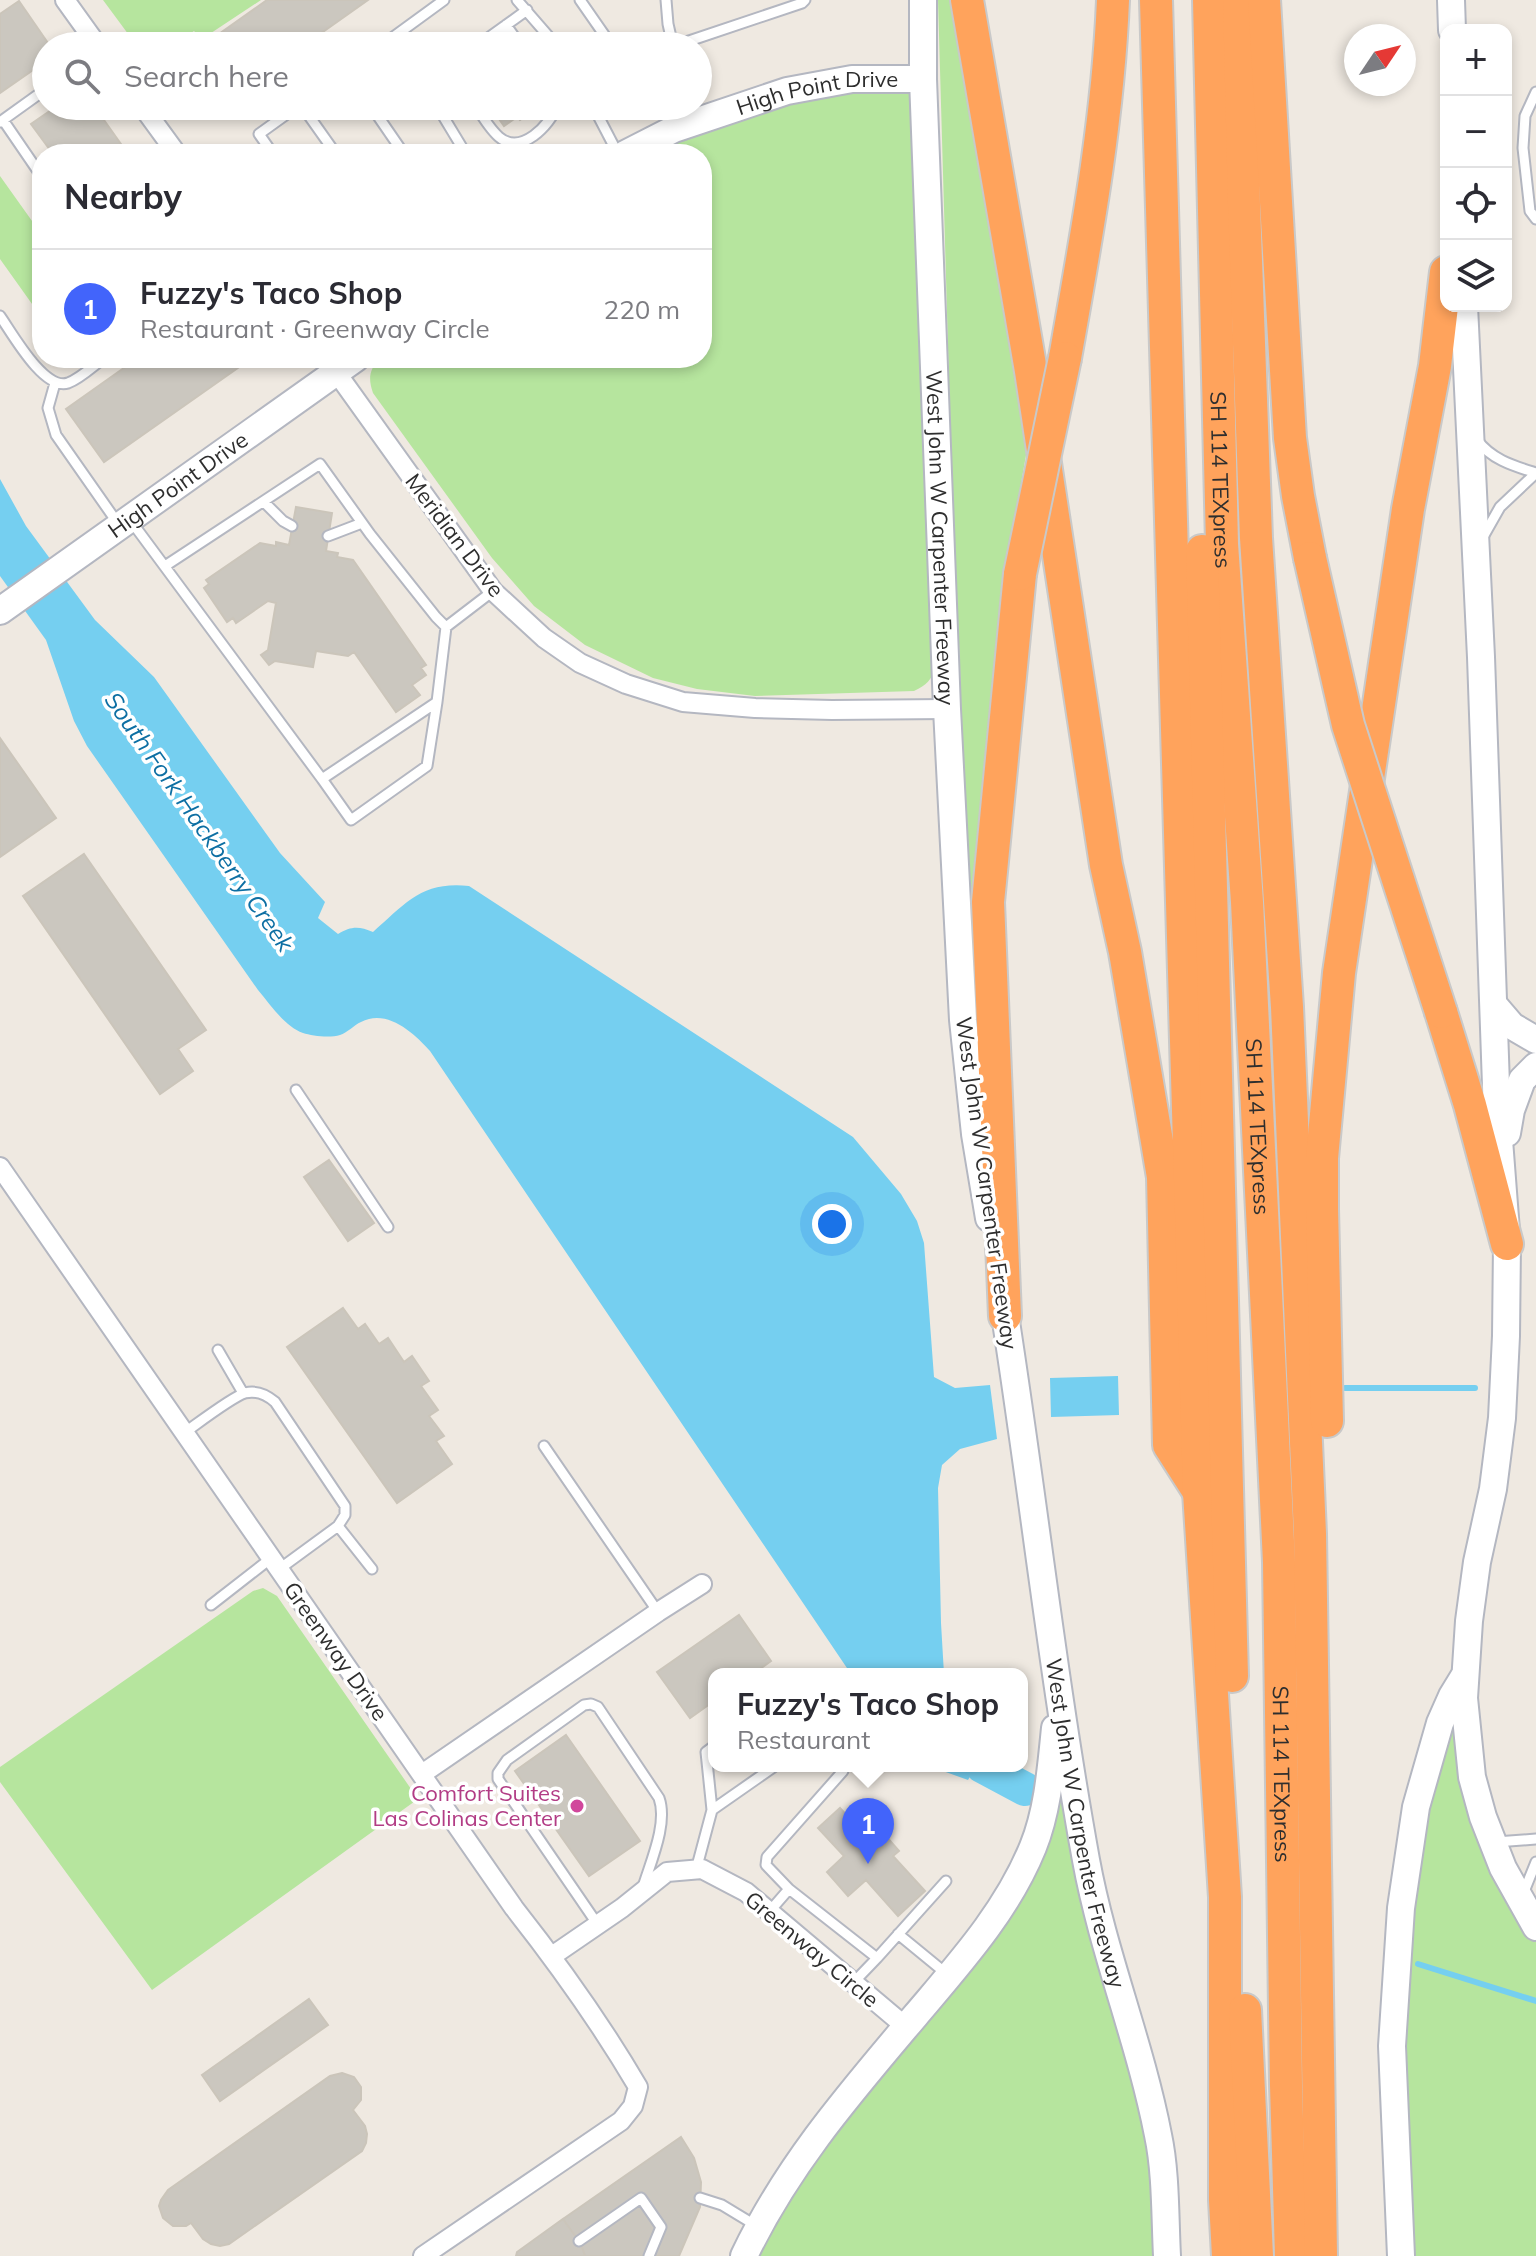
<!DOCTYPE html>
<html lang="en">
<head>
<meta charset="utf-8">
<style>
  body { margin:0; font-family:Mulish,sans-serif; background:#f2f2f3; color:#2b2b33 }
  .controls { position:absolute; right:24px; top:24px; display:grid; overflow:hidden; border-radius:16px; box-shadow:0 4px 12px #0003 }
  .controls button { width:72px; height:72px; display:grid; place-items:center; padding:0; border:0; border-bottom:2px solid #e1e1e2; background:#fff; color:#2b2b33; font:40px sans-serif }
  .compass { position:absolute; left:1344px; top:24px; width:72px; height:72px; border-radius:50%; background:#fff; box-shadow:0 4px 12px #0003; rotate:55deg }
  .you { position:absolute; left:832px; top:1224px; width:28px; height:28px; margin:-20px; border:6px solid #fff; border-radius:50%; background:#1a73e8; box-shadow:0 0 0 12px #1a73e833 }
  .badge { display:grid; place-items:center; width:52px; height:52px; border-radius:50%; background:#4264fb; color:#fff; font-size:26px; font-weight:700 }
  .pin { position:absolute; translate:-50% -66px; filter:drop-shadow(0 2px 4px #0008) }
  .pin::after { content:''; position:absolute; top:42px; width:28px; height:24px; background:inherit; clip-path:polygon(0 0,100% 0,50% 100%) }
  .popup { position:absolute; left:708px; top:1668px; width:320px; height:104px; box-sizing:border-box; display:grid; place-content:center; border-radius:16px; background:#fff; filter:drop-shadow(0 2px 6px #0005); font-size:26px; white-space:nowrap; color:#7c7c81 }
  .popup b { font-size:30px; color:#2b2b33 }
  .popup::after { content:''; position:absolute; left:50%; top:100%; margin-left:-16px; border:16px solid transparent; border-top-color:#fff }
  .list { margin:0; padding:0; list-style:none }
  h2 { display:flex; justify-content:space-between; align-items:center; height:104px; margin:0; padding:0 32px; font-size:34px }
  h2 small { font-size:26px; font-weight:400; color:#7c7c81 }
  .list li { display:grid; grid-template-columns:52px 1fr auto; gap:24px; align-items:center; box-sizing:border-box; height:120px; padding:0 32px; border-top:2px solid #e1e1e2 }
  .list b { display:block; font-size:30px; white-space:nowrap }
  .list p { margin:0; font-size:26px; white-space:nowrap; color:#7c7c81 }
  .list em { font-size:26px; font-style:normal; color:#7c7c81 }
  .icon { flex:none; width:44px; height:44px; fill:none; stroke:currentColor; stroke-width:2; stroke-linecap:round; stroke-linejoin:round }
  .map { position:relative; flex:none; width:1536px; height:2256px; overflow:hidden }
  .search { position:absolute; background:#fff; box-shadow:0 4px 12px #0003; left:32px; top:32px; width:680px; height:88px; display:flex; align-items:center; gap:20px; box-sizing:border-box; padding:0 28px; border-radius:44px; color:#7c7c81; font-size:30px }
  .panel { position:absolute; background:#fff; box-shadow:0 4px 12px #0003; left:32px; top:144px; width:680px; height:224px; border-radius:32px }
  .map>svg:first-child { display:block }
</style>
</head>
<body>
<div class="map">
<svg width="1536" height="2256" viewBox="0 0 1536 2256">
  <rect width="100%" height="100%" fill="#efe9e1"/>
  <path fill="#b6e59e" d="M103,0H261L202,39L194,31L171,46H137Z
    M938,0H952L1028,444L1005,574L980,821L979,1081L965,881L960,666L951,451Z
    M859,87L907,91L912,99L936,667C931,680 927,685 914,691L755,696L697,689L653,678L585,645L534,606L492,558L373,393C368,378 369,370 380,358H702V154H651L684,138L772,106Z
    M0,176L42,235V318L0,259Z
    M263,1588L277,1596L418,1799L152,1990L0,1782V1767L253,1591Z
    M1455,1715L1523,1923L1536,1941V2256H1411L1407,2123L1406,1996L1413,1914L1430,1799Z
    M1062,1791L1135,2085L1151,2166L1153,2256H755L793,2185L879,2074Z"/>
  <path fill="#75cff0" d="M0,479L26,526L95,620L154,677L280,853L325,902L318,918L338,934C351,926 359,926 373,932C406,903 422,881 469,886L853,1137L901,1194L917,1221L924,1243L934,1377L955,1388L990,1385L997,1439L960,1449L942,1465L938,1488L941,1623L944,1674H851L430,1051C414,1033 387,1008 361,1022C354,1025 347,1033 340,1035C330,1038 312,1036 303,1033C284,1026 270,1004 258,990L87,746L74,721L46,640L0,576Z
    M1118,1376L1119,1415L1051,1417L1050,1378Z
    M929,1766H976L968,1780Z"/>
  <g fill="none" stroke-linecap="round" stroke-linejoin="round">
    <path stroke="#75cff0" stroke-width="6" d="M1345,1388H1475
      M1418,1964L1536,2001"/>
    <path stroke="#75cff0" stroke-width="34" d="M982,1766L1025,1789"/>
  </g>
  <path fill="#cbc7bf" stroke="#cbc5ba" stroke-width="2" d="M267,0H368L303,46H202Z
    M19,1L50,46H46V61L0,93V14Z
    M57,106H94L128,154H53L31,124Z
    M490,106H540L520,120L517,117L504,126Z
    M138,358H252L104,462L66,409Z
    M296,507L332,513L326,551L338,553L337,557L353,560L426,665L421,668L426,675L412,685L420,695L396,712L354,652L348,656L316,651L313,667L275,661L269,665L261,655L268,650L276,603L268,601L236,623L233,618L227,622L204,588L209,584L206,580L260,543L276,546V542L289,545Z
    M0,738L56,818L0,857Z
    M84,854L206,1030L178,1049L193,1071L160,1094L23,896Z
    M329,1160L374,1223L348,1241L304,1177Z
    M343,1308L358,1329L365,1324L379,1344L388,1338L404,1362L412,1356L429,1381L421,1386L438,1410L429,1416L444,1436L436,1441L452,1464L397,1503L287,1347Z
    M739,1615L771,1661L753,1674H714V1701L690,1718L657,1672Z
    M566,1735L640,1841L589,1876L515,1771Z
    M840,1808L850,1819L861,1808L899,1851L893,1856L925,1891L898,1916L866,1880L848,1896L827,1872L844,1856L818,1828Z
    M309,1999L328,2025L220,2101L202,2075Z
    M342,2073L354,2077L361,2087V2100L353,2110L365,2126L367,2134L366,2143L362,2151L229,2244L220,2246L211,2244L203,2239L191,2223L186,2226H173L163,2218L159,2206L161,2200L168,2190L330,2076Z
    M681,2137L694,2158L701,2182L700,2207L679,2256H585L581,2244L563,2219Z
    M563,2219L581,2244L585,2256H516L517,2252Z"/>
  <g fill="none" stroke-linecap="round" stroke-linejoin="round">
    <g stroke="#b4b7c1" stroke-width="13">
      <path id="lane" d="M517,0L557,46
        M580,0L612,46
        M666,0L668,24L673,46
        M506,25L521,46
        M381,46L444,0
        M477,46L527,10
        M674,46L802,3L805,0
        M1536,92L1525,116L1523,148L1530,211L1536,219
        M302,106L336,154
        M371,106L404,154
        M437,106L466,154
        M476,106C482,116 490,129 499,137C521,156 550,125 557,106
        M593,106L618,154
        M3,120L42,177
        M0,122L46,89
        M273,154L259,134L298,106
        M0,316C12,333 44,391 68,383C81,378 93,366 104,358
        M55,383L48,408L56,435L119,525
        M1477,440C1492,460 1514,466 1536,473
        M264,502L283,521L292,526
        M131,521L322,779L437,702L446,627L493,591
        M328,536L362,523
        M1483,537L1500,507L1536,473
        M165,566L320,464L370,534L436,617L446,627
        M322,779L351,820L427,766L437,702
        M296,1090L388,1227
        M218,1350L243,1393
        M184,1433C197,1424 232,1397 245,1393C257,1390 267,1395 275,1402L345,1506V1515L338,1526L278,1570
        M544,1446L658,1612
        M338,1526L372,1569
        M211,1605L270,1559
        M712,1810L775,1766
        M1496,1842L1536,1839
        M696,1870L712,1810L706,1752L714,1746
        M789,1889L877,1958L853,1983
        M1523,1894L1536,1862
        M769,1912L789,1889L766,1865L767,1857L843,1771
        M598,1925L498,1779V1773L507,1760L584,1705L591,1704L598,1707L659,1798C668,1823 651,1861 643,1887
        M898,1934L948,1975
        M877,1958L946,1881
        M700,2198L722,2205L755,2225
        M579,2241L641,2198L661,2227L649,2256"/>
    </g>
    <g stroke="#b4b7c1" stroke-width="22">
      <path id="street" d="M65,0L98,46
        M142,106L177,154
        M326,358L493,591L544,638L580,663L626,684L683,702L755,708L832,710L947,709
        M0,1167L514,1908C559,1965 601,2024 638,2087L633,2106L621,2121L423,2256
        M422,1774L658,1612L702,1584
        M552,1956L622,1908L667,1872L702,1869L746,1892L906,2027"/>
    </g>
    <g stroke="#b4b7c1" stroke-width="30">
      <g id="secondary">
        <path id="s1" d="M923,0V79L947,709L963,1020L975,1134L989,1218"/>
        <path d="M1451,0L1452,30"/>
        <path id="s2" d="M625,154L674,129L787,91L852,79H923"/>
        <path d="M1464,306L1481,657L1497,1114L1507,1244L1506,1336L1502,1418L1493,1489L1477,1562L1469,1621L1464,1698L1472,1777L1483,1817L1503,1868L1536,1927"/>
        <path id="s3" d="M0,611L356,358"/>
        <path d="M1494,1005L1512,1026L1536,1040"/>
        <path d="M1507,1133L1511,1110L1522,1080L1536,1066"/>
        <path id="s4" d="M1002,1296C1032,1484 1052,1673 1086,1860C1103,1953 1140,2042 1158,2135C1166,2172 1165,2218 1167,2256"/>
        <path d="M744,2256C788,2164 851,2092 916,2015C960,1963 1007,1911 1033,1847C1048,1810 1051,1767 1055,1728"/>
        <path d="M1401,2256L1392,2046L1401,1908L1416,1807L1440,1723L1452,1696L1463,1678"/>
      </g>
    </g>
    <g stroke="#c9c9c9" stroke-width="36">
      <g id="highway">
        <path d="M967,0L1031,371L1106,865L1125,952L1163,1177L1169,1445L1199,1492"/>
        <path d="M1156,0L1199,1492L1225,1897V2200L1228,2256"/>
        <path id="s5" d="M1209,0L1222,544L1247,902L1279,1562L1286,2085L1291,2256"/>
        <path d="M1239,0L1244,205L1256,538L1287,1007L1310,1534L1321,2256"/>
        <path d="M1264,0L1290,438L1298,496L1310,558"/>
        <path d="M1065,358C1086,239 1108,121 1113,0"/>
        <path d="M1202,551L1232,1676"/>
        <path d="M1441,1012L1470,1105L1507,1244"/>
        <path d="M1005,1316L988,902L1020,574"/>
        <path d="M1327,1421L1322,1209V1158L1339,973L1408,509L1435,366L1446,272"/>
        <path d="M1245,2010L1257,2256"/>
      </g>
    </g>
    <use href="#lane" stroke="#fff" stroke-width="9"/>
    <use href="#street" stroke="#fff" stroke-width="18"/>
    <use href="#secondary" stroke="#fff" stroke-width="26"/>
    <use href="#highway" stroke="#ffa35c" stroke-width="32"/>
    <g stroke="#c9c9c9" stroke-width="36" stroke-linecap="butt">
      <path id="highway-bridge" d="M1310,558L1348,725L1441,1012
        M1020,574L1065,358"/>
    </g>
    <use href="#highway-bridge" stroke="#ffa35c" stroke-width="32"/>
  </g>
  <circle fill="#d1479c" stroke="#fff" stroke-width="3" cx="577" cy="1806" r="8"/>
  <g text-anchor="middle" stroke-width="7" stroke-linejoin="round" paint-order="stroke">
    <g font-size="22" fill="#2e2e2e" stroke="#fff">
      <text dy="8" stroke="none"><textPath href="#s2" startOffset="204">High Point Drive</textPath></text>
      <text dy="8" stroke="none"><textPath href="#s5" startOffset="480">SH 114 TEXpress</textPath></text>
      <text dy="8" stroke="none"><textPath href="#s3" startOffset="218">High Point Drive</textPath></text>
      <text transform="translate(455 535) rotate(53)" y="8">Meridian Drive</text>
      <text dy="8" stroke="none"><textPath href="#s1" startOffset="538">West John W Carpenter Freeway</textPath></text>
      <text dy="8" stroke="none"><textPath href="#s5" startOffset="1128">SH 114 TEXpress</textPath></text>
      <text transform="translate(987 1183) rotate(82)" y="8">West John W Carpenter Freeway</text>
      <text transform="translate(336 1651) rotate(55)" y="8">Greenway Drive</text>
      <text dy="8" stroke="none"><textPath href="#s5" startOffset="1776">SH 114 TEXpress</textPath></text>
      <text dy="8" stroke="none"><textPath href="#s4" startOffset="534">West John W Carpenter Freeway</textPath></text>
      <text transform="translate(812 1949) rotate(40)" y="8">Greenway Circle</text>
    </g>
    <g font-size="22" fill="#b23c85" stroke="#fff" text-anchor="end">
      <text x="561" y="1801">Comfort Suites<tspan x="561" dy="25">Las Colinas Center</tspan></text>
    </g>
    <g font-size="24" font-style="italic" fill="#0d6fa3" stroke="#fff">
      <text transform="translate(199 822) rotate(55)" y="8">South Fork Hackberry Creek</text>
    </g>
  </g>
</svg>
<div class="controls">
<button>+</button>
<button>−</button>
<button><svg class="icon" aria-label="locate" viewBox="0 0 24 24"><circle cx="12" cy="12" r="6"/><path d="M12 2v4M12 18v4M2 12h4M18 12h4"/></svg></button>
<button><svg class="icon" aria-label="layers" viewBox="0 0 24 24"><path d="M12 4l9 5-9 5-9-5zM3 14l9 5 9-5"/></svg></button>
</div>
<svg class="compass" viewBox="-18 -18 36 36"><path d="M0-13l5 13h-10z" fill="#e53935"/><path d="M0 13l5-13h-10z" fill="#7c7c81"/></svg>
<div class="you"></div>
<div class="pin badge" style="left:868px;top:1864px">1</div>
<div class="popup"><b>Fuzzy's Taco Shop</b>Restaurant</div>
<div class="search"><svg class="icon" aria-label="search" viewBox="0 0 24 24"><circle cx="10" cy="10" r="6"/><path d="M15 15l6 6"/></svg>Search here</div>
<section class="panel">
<h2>Nearby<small></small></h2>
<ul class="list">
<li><span class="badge">1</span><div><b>Fuzzy's Taco Shop</b><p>Restaurant · Greenway Circle</p></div><em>220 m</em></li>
</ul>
</section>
</div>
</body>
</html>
